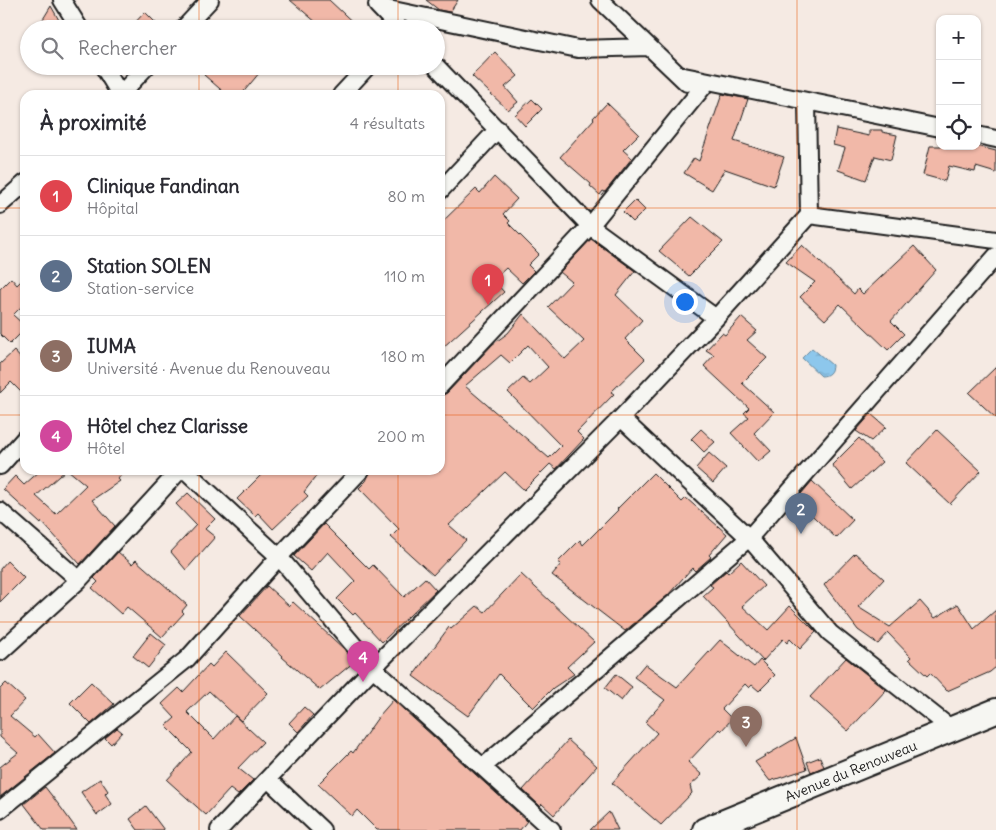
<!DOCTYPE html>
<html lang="fr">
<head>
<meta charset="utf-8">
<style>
  body { margin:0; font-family:Delius,sans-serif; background:#f2f2f3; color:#2b2b33 }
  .controls { position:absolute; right:15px; top:15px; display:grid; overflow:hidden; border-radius:10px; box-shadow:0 1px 4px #0004 }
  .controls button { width:45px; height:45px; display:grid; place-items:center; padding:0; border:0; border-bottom:1px solid #e1e1e2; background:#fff; color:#2b2b33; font:25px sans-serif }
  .you { position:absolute; left:684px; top:301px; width:18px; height:18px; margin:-12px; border:4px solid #fff; border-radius:50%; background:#1a73e8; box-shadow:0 0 0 8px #1a73e833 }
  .badge { display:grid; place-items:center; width:32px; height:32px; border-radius:50%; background:#1c1c1c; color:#fff; font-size:16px; font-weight:700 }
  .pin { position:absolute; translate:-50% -41px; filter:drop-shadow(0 1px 2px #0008) }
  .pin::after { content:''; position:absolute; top:26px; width:18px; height:15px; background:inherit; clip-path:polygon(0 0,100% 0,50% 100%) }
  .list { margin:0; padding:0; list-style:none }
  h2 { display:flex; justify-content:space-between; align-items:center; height:65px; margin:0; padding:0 20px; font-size:21px }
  h2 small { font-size:16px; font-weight:400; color:#7c7c81 }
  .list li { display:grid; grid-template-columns:32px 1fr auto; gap:15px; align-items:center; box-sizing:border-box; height:80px; padding:0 20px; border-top:1px solid #e1e1e2 }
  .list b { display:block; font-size:19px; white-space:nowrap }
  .list p { margin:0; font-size:16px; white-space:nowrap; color:#7c7c81 }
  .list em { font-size:16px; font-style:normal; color:#7c7c81 }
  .icon { flex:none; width:28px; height:28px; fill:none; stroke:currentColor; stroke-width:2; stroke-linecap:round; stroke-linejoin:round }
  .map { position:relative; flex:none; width:996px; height:830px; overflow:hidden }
  .search { position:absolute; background:#fff; box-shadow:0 1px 4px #0004; left:20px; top:20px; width:425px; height:55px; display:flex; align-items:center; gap:12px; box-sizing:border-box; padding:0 18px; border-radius:28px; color:#7c7c81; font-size:19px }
  .panel { position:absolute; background:#fff; box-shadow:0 1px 4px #0004; left:20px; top:90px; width:425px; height:385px; border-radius:15px }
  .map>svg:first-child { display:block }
</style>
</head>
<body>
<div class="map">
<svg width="996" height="830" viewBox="0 0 996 830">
  <defs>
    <pattern id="water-ripples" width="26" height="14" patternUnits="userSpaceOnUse" patternTransform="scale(1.25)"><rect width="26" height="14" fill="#8dc7ec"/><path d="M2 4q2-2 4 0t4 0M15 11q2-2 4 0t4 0" fill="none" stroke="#79aaca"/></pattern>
  </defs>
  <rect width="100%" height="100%" fill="#f5eae3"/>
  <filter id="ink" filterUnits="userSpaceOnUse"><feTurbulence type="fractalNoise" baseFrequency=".02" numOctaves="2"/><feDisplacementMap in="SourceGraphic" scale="10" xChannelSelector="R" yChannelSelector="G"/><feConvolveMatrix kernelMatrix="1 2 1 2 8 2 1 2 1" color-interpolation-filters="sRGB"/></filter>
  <g filter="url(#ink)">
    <path fill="url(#water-ripples)" stroke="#608399" d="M812,348L832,365C832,372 828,376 821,376L802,358Z"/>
    <path fill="#f1b8a8" stroke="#1c1c1c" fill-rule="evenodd" d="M290,0H329L360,29H324Z
      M426,0H458L450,12L439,10Z
      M51,6L64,29H37Z
      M145,12L162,29H129Z
      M495,52L518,76L505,87L518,102L508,110L472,76Z
      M211,66H265L241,95H227L204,75Z
      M722,94L748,99L734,141L784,157L774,186L725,169L712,190L684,173L694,158L699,161Z
      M532,99L542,109L525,126L515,115Z
      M607,103L639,134L623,150L632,158L605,192L603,191L600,195L590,186L591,184L560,157L594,119L593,118Z
      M836,129L869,136V130H882V132L897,135L891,160L875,156L866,180L838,170L845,148L833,145Z
      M930,146H976L996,151V173L976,167L975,172L949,166L945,181L923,175Z
      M494,177L517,199L503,214L510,221L508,223L539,254L528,265L534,271L522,283L506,268L493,280L504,292L440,350V224L476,189L480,193Z
      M635,200L645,210L633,222L623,212Z
      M692,217L723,242L689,276L659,251Z
      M591,239L635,271L616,295L642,320L625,339L645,359L611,392L614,394L577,432L584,439L556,469L550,464L524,490L505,472L449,525L466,540L433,575L391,537L399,529L359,488L366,481L371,470H440V396L447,393L493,344L508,333L523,314L565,359L584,341L548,307L572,282L560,272ZM528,345L548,367L530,384L523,378L508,392L561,446L549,458L465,386L501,355L510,363Z
      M802,245L854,294L858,289L863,294L914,246L936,270L891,321L904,334L888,350L840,304L825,320L800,297L815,282L786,262Z
      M25,277V303L13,315L25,326V329L10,344L0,334V289L11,278L17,285Z
      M741,317L757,331L747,340L767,358L742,383L774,412L754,433L771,451L758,462L731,433L749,417L744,413L749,408L704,366L714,355L706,350L722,333L725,335Z
      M14,351L25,363V396L11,382L0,393V364Z
      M996,367V418L969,393Z
      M871,414L886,427L871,441L856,431Z
      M701,429L715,442L704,452L691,439Z
      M937,430L981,471L950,504L906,463Z
      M859,438L882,462L852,489L832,465Z
      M709,453L726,468L713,483L696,468Z
      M41,470H66L36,496L56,514L86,485L68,470H125L118,479L120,481L92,500L115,526L80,564L42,522L41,524L3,489L15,476L24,485Z
      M266,470H321L304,492L308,496L273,529L258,513L255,516L237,499Z
      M653,473L682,502L686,498L727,534L709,555L711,557L695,571L692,568L668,595L625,631L552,575L561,564L558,562L580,540L583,545L618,510L617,509Z
      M812,481L853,520L836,538L796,500Z
      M188,493L215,519L205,529L215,537L186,570L171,552L196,525L176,504Z
      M324,524L369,569L373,565L404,597L425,578L436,590L382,642L355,613L353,615L337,599L355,581L328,552L311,571L294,556Z
      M118,552L132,564L136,560L187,605L182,611L184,613L162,637L127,607L121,614L92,588L98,582L94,578Z
      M855,553L884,579L858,607L890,627L920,601L935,618L958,604L974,629L996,610V667L990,672L947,691L930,673L927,676L909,659L911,657L888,633L878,644L858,630L824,585Z
      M7,561L24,578L0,602V569Z
      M741,561L764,586L742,606L768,630L790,606L816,632L800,649L790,639L787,643L783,639L763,661L703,596L713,587L710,585L726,571L728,573Z
      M521,574L594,642L567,667L574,674L553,688L533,708L499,674L468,716L413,676L449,627L451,629L477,606L485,612Z
      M267,586L289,606L293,602L344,649L354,662L320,690L282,657L283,656L240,616Z
      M151,633L166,645L148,668L133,656Z
      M720,640L754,667L760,660L775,675L759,691L752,685L749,688L745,684L722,709L732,719L721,731L719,729L688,762L702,775L690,786L692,793L661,825L612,783L657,733L645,722L665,700L634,677L645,664L677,687Z
      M226,652L268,693L241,721L209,691L187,712L214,739L235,716L263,742L238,768L253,780L238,795L230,789L206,815L167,780L192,752L166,726L175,718L162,704L179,688L183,692L209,664L212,667Z
      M846,658L886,690L848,731L810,697Z
      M616,674L632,687L621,701L605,688Z
      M91,682L114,704L91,724L70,703Z
      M6,683L25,700L10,716L35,737L38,734L55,753L0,797V767L18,753L0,737V689Z
      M393,700L527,821L520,830H377L357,810L352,816L318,784L351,751L353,753L379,716Z
      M304,707L313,715L298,732L289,723Z
      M117,728L122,732L111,744L105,738Z
      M796,738L807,769L770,781L755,762Z
      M568,740L597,766L554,815L542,804L540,806L523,790Z
      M820,757L824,767L811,772L807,762Z
      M100,779L108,791L105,794L112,804L97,815L81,792Z
      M45,787L62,809L77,830H44L24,804Z
      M146,806L164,830H138L130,819Z
      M609,812L618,830H590Z"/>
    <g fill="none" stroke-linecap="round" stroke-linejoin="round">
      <g stroke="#1c1c1c" stroke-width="20">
        <path id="minor" d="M62,0L80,29
          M600,0L687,83
          M377,5L400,29
          M379,7L578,49L649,47
          M183,29L210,0
          M103,66L120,94
          M436,66L590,226L716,318
          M679,75L940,128
          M120,95L147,66
          M341,95L368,66
          M977,135L996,139
          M440,191L498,129
          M0,205L25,183
          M809,215L996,240
          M440,386L590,226L708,81
          M621,418L749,538L830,633L953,730
          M0,466L25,438
          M185,470L279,557L373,668L552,830
          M0,511L79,580
          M0,652L79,580L180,470
          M484,766L749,538L996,256
          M268,779L322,830
          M0,810L187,659L279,557L361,470
          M219,830L373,668L621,418L716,318L809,215L807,102"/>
      </g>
      <g stroke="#1c1c1c" stroke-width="28">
        <path id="secondary" d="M705,830L996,711"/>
      </g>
      <use href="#minor" stroke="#f6f6f2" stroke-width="16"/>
      <use href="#secondary" stroke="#f6f6f2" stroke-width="24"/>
    </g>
  </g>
  <path fill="none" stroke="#e8590c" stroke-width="1" stroke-opacity="0.55" d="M199,0V29M398,0V29M598,0V830M797,0V830M199,66V95M398,66V95M0,208H25M440,208H996M0,415H25M440,415H996M199,470V830M398,470V830M0,622H996"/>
  <g text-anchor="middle" stroke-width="4" stroke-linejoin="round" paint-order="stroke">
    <g font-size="14" fill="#1c1c1c" stroke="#f6f6f2">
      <text transform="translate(851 771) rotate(-22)" y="5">Avenue du Renouveau</text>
    </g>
  </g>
</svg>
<div class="controls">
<button>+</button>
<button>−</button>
<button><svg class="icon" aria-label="locate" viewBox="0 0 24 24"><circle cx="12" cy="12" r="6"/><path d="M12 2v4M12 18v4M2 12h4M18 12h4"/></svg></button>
</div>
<div class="you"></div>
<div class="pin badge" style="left:488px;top:305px;background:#e0444e">1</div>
<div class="pin badge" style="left:801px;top:534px;background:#5c6f8a">2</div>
<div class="pin badge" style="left:746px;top:747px;background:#8d6e63">3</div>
<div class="pin badge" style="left:363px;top:682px;background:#d1479c">4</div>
<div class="search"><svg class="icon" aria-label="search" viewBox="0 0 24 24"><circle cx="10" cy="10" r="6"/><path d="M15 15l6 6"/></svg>Rechercher</div>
<section class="panel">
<h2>À proximité<small>4 résultats</small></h2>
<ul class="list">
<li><span class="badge" style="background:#e0444e">1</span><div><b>Clinique Fandinan</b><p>Hôpital</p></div><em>80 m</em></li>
<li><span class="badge" style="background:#5c6f8a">2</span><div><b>Station SOLEN</b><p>Station-service</p></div><em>110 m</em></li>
<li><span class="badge" style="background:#8d6e63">3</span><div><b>IUMA</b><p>Université · Avenue du Renouveau</p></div><em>180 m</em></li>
<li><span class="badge" style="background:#d1479c">4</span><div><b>Hôtel chez Clarisse</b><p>Hôtel</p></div><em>200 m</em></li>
</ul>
</section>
</div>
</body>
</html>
